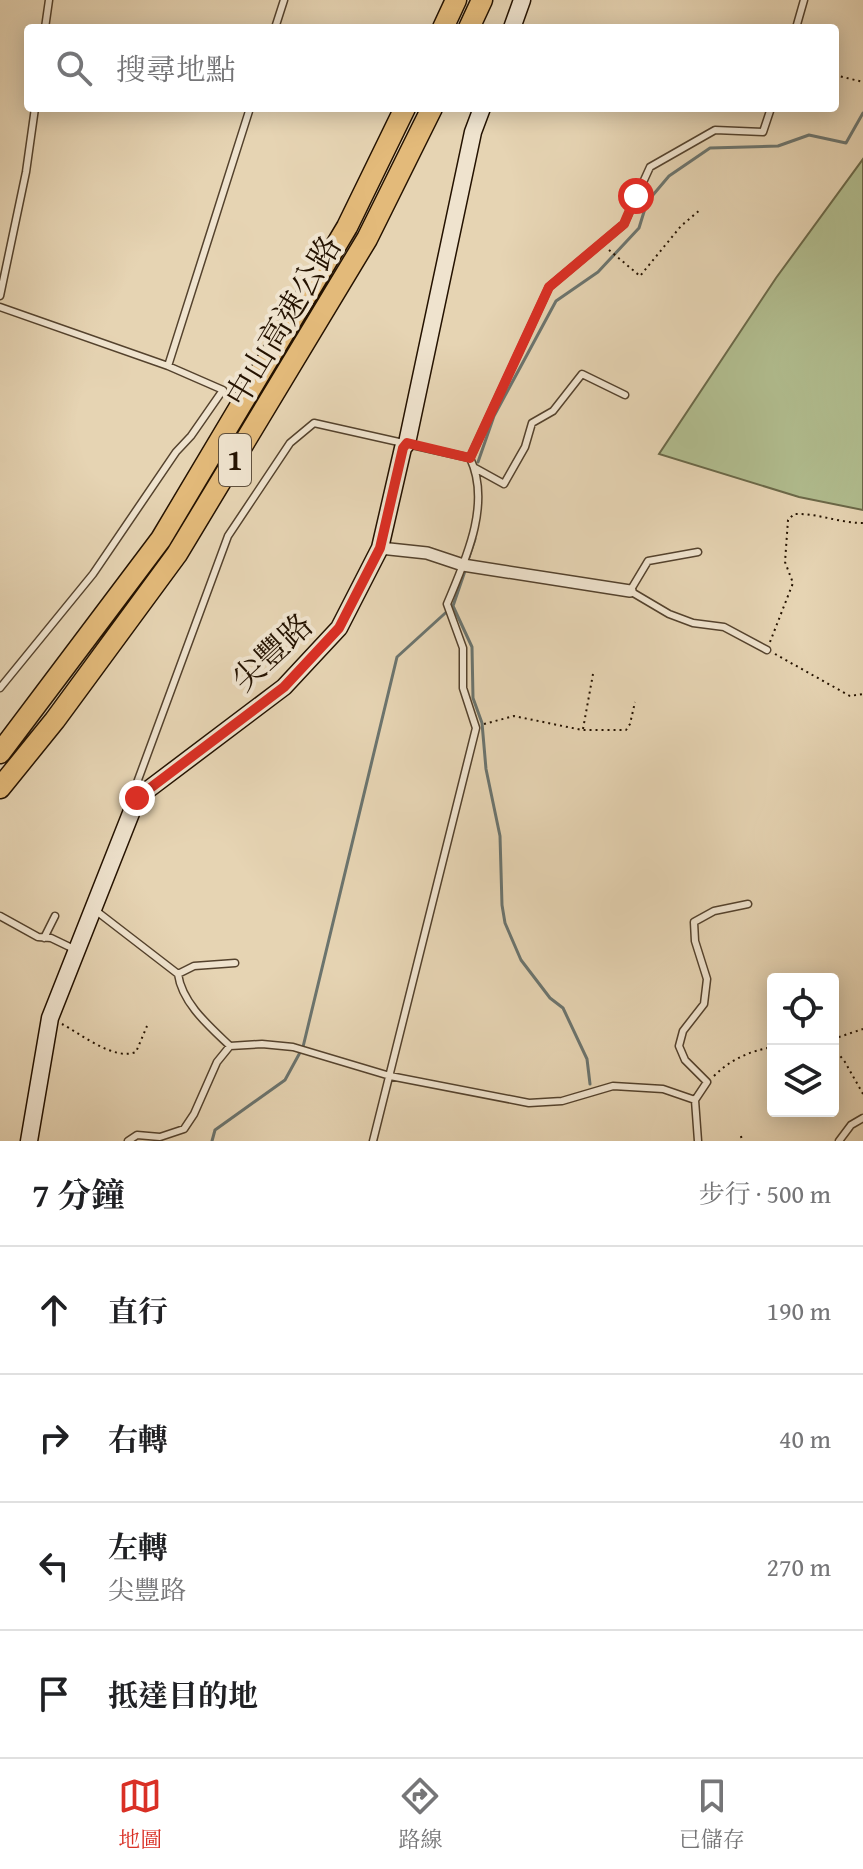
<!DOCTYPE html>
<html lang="zh-TW">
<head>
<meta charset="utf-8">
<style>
  body { margin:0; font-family:"Gentium Book Plus","Noto Serif TC",serif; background:#f2f2f2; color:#202124 }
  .controls { position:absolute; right:24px; bottom:24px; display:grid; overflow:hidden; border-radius:8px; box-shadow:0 4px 20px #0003 }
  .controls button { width:72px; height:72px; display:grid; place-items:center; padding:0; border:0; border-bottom:2px solid #e0e0e0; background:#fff; color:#202124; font:40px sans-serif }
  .stop { position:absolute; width:24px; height:24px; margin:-18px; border:6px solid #d93025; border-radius:50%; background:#fff }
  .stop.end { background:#d93025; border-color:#fff; box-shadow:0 2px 8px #0008 }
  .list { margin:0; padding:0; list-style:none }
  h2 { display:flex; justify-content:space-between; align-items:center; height:104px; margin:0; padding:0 32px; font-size:34px }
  h2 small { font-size:26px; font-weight:400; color:#757577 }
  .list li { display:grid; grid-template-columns:52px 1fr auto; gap:24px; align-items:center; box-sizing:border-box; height:128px; padding:0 32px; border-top:2px solid #e0e0e0 }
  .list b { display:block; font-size:30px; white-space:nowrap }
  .list p { margin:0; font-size:26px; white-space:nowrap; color:#757577 }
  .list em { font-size:26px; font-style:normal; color:#757577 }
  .icon { flex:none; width:44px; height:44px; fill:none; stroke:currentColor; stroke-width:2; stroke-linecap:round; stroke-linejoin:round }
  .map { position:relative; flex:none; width:863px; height:1141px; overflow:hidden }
  .search { position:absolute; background:#fff; box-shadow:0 4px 20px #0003; left:24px; right:24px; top:24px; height:88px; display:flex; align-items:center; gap:20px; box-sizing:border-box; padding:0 28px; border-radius:8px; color:#757577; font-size:30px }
  .sheet { height:616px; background:#fff }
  nav { display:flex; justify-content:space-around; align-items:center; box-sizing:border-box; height:112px; border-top:2px solid #e0e0e0; background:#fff; font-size:22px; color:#757577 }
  nav a { display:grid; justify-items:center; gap:4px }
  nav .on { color:#d93025 }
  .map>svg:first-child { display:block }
</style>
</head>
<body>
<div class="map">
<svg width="863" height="1141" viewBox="0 0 863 1141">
  <rect width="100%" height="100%" fill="#e6d4b3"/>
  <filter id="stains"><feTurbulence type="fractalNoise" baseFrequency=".0025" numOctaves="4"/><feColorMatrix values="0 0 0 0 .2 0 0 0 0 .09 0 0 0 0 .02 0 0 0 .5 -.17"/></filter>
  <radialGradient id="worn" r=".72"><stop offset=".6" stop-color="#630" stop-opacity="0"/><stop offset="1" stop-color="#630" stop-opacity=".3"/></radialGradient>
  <path fill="#b1bd8f" stroke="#6a6848" stroke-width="2" d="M863,159V510L799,497L659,454L776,278Z"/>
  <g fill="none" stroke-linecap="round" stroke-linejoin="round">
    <path stroke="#6b746e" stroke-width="3" d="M478,462L494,416L556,301L598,272L639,228L647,202L669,176L710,148L778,146L809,135L846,143L863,113
      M468,560L475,539
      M453,606L472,647L473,698L482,723L486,769L500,836L502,905L505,923L521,960L550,998L563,1008L587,1059L590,1084
      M212,1141L215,1130L285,1080L303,1047L397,657L453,606L466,568"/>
    <g stroke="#54422d" stroke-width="9">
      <path id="lane" d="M45,28L49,0
        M275,28L284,0
        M796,28L804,0
        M0,296L26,172L35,108
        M0,307L168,366L223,390L191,436L176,452L93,574L0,688
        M168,366L250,108
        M475,468L504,484L525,447L532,423L553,411L582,374L625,395
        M698,552L648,561L630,591L669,614L693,623L724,627L767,650
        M136,796L135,788L228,536L290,443L314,423L470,458
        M95,910L178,974C182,1003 209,1026 230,1046L262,1044L293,1047L390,1076L529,1103L562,1101L613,1086L663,1089L695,1100
        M0,916L38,937L51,938L76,950
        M44,938L55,916
        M178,974L194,966L235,963
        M128,1141L137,1135L160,1137L184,1129L194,1114L217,1062L230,1046
        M373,1141L476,728L463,688V648L447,604C465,561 492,504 470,458L549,287L624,224L650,167L715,130L763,132L771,108
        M698,1141L695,1100L707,1082L685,1060L679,1046L683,1031L704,1004L707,979L695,941L694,922L714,911L748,904
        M839,1141L851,1125L863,1118"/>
    </g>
    <g stroke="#54422d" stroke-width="14">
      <path id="street" d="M380,548L427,553L463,565L630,591"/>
    </g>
    <g stroke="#241200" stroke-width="19">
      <path id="secondary" d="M512,28L522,0
        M29,1141L50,1018L137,798L284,687L339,628L380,548L403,448L407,443L473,132L482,108"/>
    </g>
    <g stroke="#241200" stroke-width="23">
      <path id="highway" d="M443,28L456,0
        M469,28L482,0
        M0,753L161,539L347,227L405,108
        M0,788L55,720L177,554L367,239L432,108"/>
    </g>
    <path stroke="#241200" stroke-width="2" stroke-dasharray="2 4" stroke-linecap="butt" d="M835,75L863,82
      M609,250L640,276L681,226L701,209
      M770,642L793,583L785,562L788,520L794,514C818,513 839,523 863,523
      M775,654L850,696L863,694
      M484,724L514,716L582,730H626L630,724L635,702
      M583,729L593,674
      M62,1024C81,1034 114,1061 136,1052L147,1026
      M833,1039L863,1029
      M833,1047L845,1062L863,1094
      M714,1076C731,1059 750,1051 773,1047
      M741,1136L742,1141"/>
    <use href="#lane" stroke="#efe3ce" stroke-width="6"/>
    <use href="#street" stroke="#efe3ce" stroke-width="11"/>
    <use href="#secondary" stroke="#efe3ce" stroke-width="16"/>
    <use href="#highway" stroke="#e3ba7a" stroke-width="20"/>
  </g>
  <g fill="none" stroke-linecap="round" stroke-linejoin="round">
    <path stroke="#d93025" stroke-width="10" d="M137,798L284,687L339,628L380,548L403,448L407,443L470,458L549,287L624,224L636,196"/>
  </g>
  <g text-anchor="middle" stroke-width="8" stroke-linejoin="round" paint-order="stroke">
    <rect fill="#efe3ce" stroke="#61513e" stroke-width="2" x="219" y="434" width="32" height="52" rx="6"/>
    <g font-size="30" font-weight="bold" fill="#241200">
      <text x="235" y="470">1</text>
    </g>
    <g font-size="32" fill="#241200" stroke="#efe3ce">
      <text transform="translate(283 321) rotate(-59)" y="11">中山高速公路</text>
      <text transform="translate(272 652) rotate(-43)" y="11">尖豐路</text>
    </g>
  </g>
  <rect width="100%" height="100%" filter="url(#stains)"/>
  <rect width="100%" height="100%" fill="url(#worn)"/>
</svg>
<div class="controls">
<button><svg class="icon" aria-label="locate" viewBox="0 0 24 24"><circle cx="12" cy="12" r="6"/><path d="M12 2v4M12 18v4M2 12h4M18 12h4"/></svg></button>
<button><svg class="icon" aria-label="layers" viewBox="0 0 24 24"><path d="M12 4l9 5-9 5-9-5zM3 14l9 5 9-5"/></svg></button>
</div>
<div class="stop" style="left:636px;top:196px"></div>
<div class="stop end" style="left:137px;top:798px"></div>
<div class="search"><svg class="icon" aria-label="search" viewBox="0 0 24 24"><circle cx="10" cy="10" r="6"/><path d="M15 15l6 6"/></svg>搜尋地點</div>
</div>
<section class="sheet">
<h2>7 分鐘<small>步行 · 500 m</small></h2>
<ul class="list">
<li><svg class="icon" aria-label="ahead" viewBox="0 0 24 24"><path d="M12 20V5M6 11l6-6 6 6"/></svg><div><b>直行</b></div><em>190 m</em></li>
<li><svg class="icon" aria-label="right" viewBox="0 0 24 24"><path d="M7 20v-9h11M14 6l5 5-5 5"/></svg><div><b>右轉</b></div><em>40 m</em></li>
<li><svg class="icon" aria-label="left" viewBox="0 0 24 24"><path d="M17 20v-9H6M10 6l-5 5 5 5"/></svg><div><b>左轉</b><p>尖豐路</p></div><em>270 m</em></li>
<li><svg class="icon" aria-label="arrive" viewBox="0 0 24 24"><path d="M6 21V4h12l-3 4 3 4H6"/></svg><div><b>抵達目的地</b></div></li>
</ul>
</section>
<nav>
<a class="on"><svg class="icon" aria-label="map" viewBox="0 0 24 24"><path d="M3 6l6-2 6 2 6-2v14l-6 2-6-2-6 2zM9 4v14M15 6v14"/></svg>地圖</a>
<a><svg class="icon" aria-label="directions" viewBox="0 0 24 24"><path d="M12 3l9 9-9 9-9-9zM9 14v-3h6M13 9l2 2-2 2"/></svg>路線</a>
<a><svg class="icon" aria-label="saved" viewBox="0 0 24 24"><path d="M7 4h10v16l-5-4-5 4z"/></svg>已儲存</a>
</nav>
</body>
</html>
